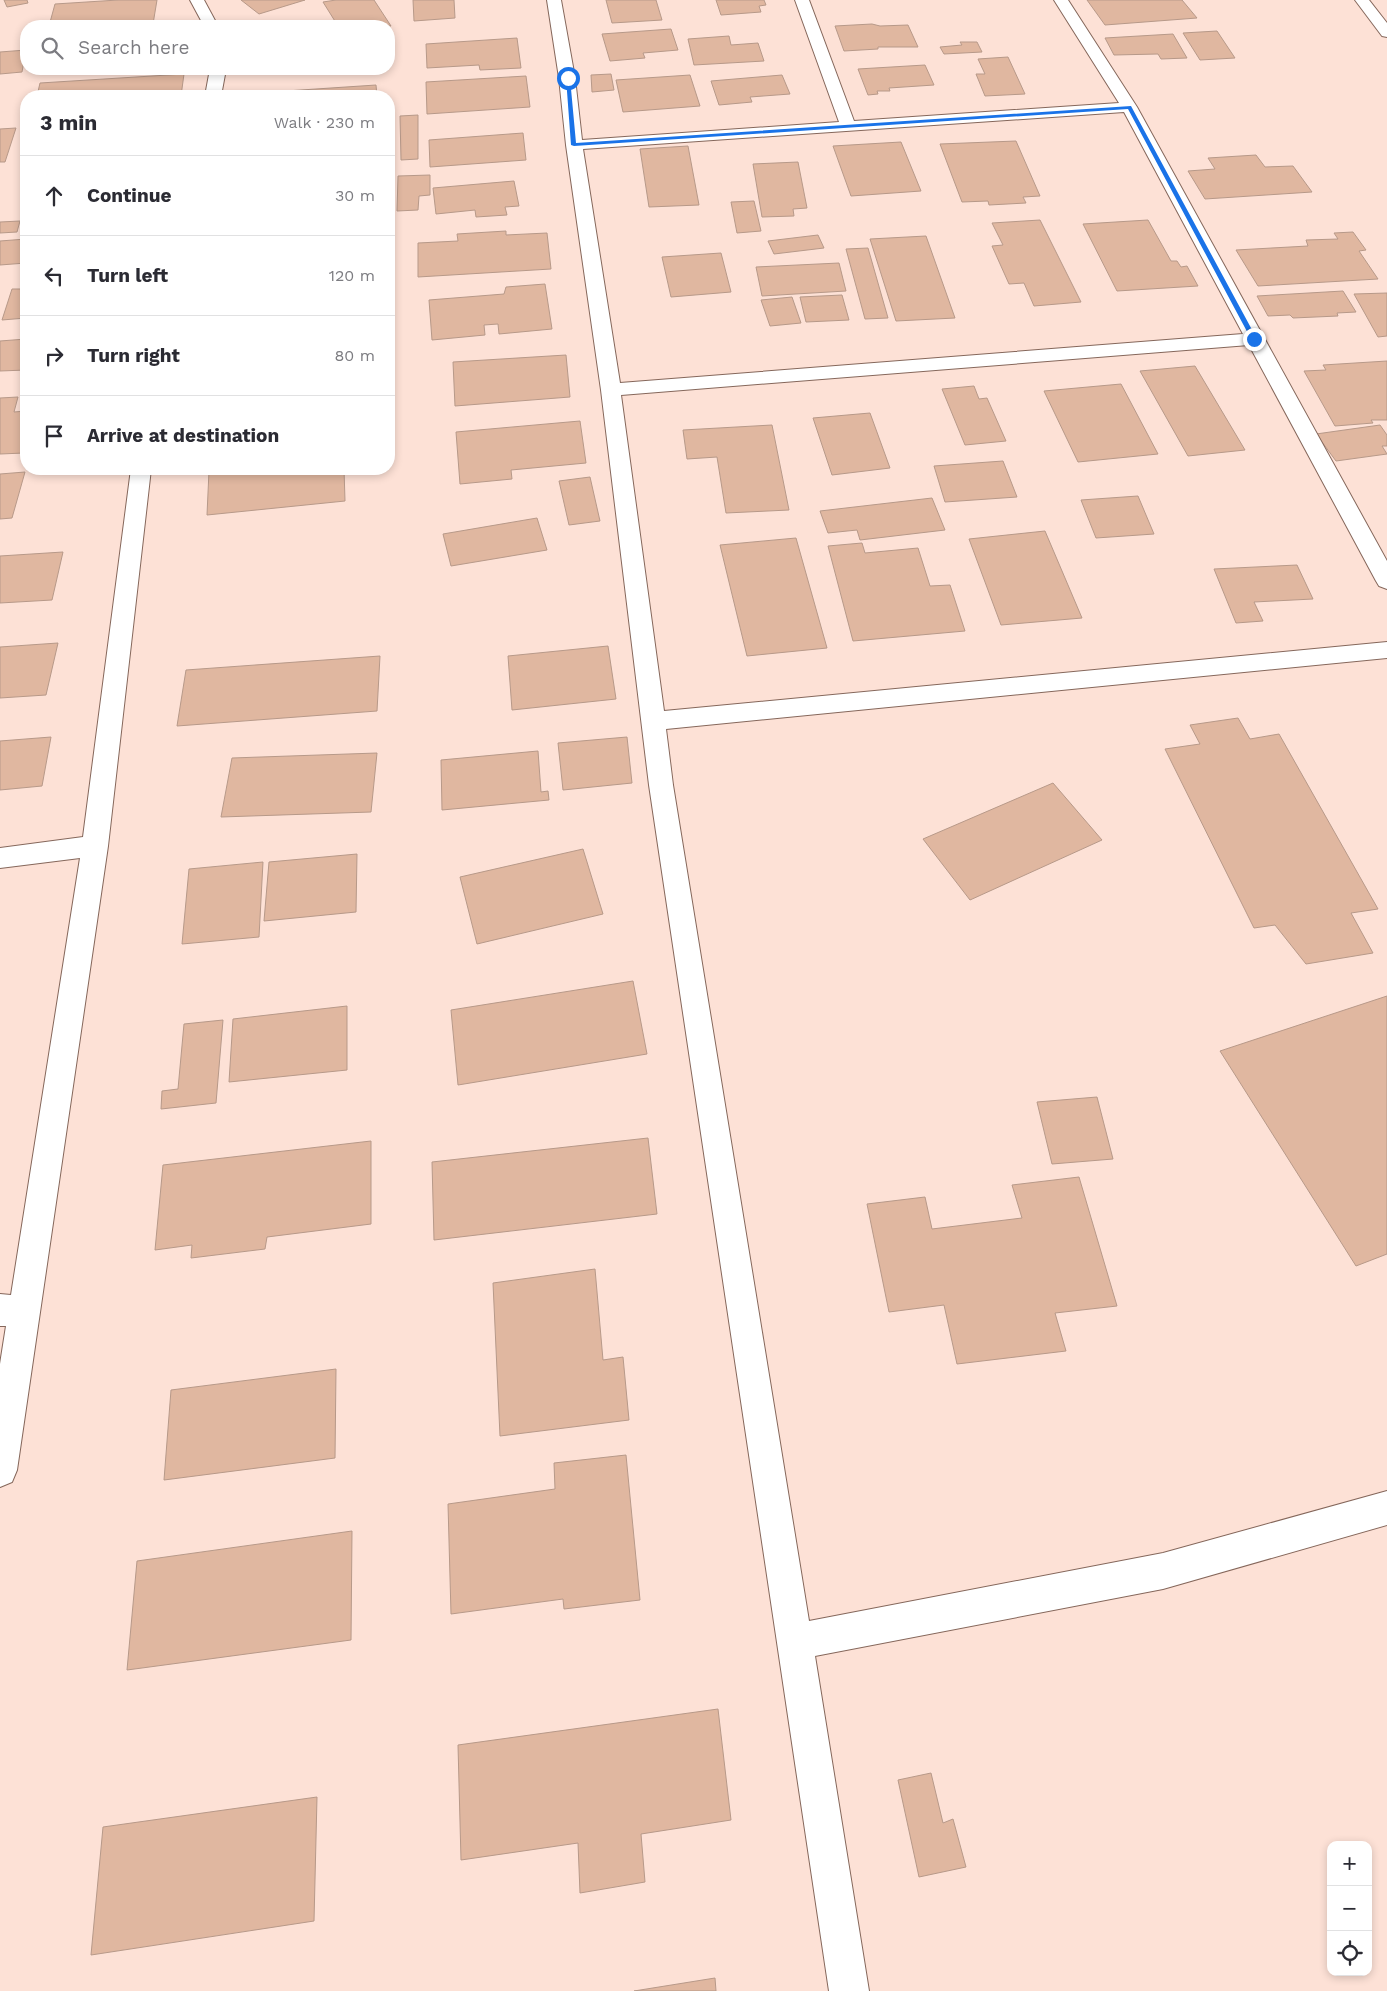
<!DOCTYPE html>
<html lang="en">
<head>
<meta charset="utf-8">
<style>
  body { margin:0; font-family:"Work Sans",sans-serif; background:#f2f2f3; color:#2b2b33 }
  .controls { position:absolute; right:15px; bottom:15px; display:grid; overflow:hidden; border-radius:10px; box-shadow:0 2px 8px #0003 }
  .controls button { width:45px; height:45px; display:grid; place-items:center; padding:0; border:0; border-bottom:1px solid #e1e1e2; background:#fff; color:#2b2b33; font:25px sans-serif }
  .stop { position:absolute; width:15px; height:15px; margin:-11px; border:4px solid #1a73e8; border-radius:50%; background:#fff }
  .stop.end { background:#1a73e8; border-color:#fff; box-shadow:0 1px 5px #0008 }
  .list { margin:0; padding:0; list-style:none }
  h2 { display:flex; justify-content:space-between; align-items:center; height:65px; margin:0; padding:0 20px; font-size:21px }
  h2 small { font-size:16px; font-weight:400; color:#7c7c81 }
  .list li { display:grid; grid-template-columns:32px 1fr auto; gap:15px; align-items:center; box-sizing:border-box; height:80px; padding:0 20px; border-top:1px solid #e1e1e2 }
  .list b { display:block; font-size:19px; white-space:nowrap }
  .list em { font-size:16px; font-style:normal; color:#7c7c81 }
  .icon { flex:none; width:28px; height:28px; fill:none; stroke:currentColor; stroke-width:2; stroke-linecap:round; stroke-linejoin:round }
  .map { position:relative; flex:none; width:1387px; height:1991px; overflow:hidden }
  .search { position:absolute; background:#fff; box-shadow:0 2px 8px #0003; left:20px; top:20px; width:375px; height:55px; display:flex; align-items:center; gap:12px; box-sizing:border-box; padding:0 18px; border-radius:20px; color:#7c7c81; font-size:19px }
  .panel { position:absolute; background:#fff; box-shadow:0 2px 8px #0003; left:20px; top:90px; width:375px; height:385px; border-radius:20px }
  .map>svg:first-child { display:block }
</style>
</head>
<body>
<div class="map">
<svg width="1387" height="1991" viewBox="0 0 1387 1991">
  <rect width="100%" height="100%" fill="#fde1d6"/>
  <path fill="#e0b7a0" stroke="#b79989" d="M4,0H27L28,3L7,7Z
    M118,0H157L153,24L49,26L55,4Z
    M241,0H305L259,14Z
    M336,0H374L391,26H338L323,2Z
    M413,0H454L455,18L414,21Z
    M606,0H656L662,20L612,23Z
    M716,0H764L766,5L759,6L761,12L721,15Z
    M1087,0H1182L1197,18L1105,25Z
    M872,24L880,26L908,25L918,47H878V49L844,51L835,26Z
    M671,29L678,50L643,53L645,58L610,61L602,34Z
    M1217,31L1235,58L1200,60L1183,33Z
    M1173,34L1187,58L1161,59L1158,54L1114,55L1105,38Z
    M729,36L731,45L758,43L764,61L694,65L688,39Z
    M517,38L521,68L480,70L479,65L427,68L426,44Z
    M960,42H977L982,52L944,54L940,47L962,45Z
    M26,50L22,72L0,74V52Z
    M1008,57L1025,94L985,96L976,74H985L978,59Z
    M925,65L934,85L889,88L890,91H877L878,94L868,95L858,69Z
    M260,69H316L260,73Z
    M184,74L181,96H37L40,83Z
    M611,74L614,90L592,92L591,75Z
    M690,75L700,106L623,112L616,80Z
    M782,75L790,94L750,97L752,102L719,105L711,81Z
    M526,76L530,107L427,114L426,82Z
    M376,85L377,96H286V91Z
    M418,115V159L401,160L400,116Z
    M16,128L5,162H0V129Z
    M523,133L526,160L430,167L429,140Z
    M1016,141L1040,196L1023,197L1026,203L989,205L988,201L962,202L940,144Z
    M901,142L921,191L851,196L833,146Z
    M688,146L699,205L649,207L640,149Z
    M1256,155L1265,167L1293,166L1312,192L1205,199L1188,171L1215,169L1208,158Z
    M798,162L807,208L793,209L794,216L762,217L753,164Z
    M430,175V195L419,196L418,210L397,211L398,176Z
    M514,181L519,206L505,207L507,215L476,217L475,210L436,214L433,188Z
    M754,201L761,231L737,233L731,202Z
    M1040,220L1081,302L1034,306L1024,283L1009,284L992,246L1003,245L992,223Z
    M1148,220L1171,261H1177L1181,267L1187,266L1198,286L1117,291L1083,224Z
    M20,221L17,232L0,233V222Z
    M506,231V235L547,233L551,269L418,277V243L458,241L457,234Z
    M1353,232L1366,250L1359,251L1378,279L1258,286L1236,250L1308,246L1306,240L1338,239L1334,233Z
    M818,235L824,248L774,254L768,241Z
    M926,236L955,318L896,321L870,239Z
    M26,239V263L0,265V241Z
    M868,248L888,318L865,319L846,249Z
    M721,253L731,292L671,297L662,257Z
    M839,263L846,291L762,296L756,267Z
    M545,284L552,329L499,334L498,324L484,325L485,335L432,340L429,300L504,294L506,287Z
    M12,289H26V318L2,320Z
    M1343,291L1356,312L1337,313L1338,316L1293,318L1290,315L1268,316L1257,296Z
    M1387,293V336L1378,337L1354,294Z
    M842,295L849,320L806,322L800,297Z
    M792,297L801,323L770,326L761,300Z
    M26,339V370L0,371V341Z
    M566,355L570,397L455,406L453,362Z
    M1387,361V420H1371L1373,423L1335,426L1304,371L1326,370L1323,365Z
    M1195,366L1245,450L1188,456L1140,371Z
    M1121,384L1158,454L1078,462L1044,391Z
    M974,386L979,399L987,398L1006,441L965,445L942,389Z
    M18,397L14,412L26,411V447L24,453L0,454V398Z
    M870,413L890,468L832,475L813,418Z
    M580,421L586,463L511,470L512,479L460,484L456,432Z
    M772,425L789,510L726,513L717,457L687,459L683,430Z
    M1380,425L1387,435V446H1382L1387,454L1336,461L1316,434Z
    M1003,461L1017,497L945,502L934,466Z
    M237,469H344L345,501L207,515L209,471Z
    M25,472L12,518L0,519V474Z
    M590,477L600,521L569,525L559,481Z
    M1138,496L1154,534L1096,538L1081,500Z
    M932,498L945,530L860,540L857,530L828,533L820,511Z
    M537,518L547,550L451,566L443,534Z
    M1045,531L1082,618L1001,625L969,539Z
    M796,538L827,648L747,656L720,545Z
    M862,543L865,553L918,548L930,586L950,585L965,631L853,641L828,546Z
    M63,552L52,600L0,603V556Z
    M1297,565L1313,599L1254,602L1263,621L1236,623L1214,569Z
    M58,643L46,695L0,698V647Z
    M608,646L616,699L512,710L508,656Z
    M380,656L377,711L177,726L186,670Z
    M1238,718L1250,739L1279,734L1378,909L1351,913L1373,953L1306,964L1275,925L1254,928L1165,749L1200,744L1190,725Z
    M51,737L42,786L0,790V741Z
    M627,737L632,783L563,790L558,743Z
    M538,751L541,792L548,791L549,800L442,810L441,760Z
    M377,753L371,812L221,817L232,758Z
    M1053,783L1102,840L970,900L923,839Z
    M583,849L603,914L477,944L460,877Z
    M357,854L356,912L264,921L269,862Z
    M263,862L259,937L182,944L189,869Z
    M633,981L647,1054L458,1085L451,1010Z
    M1387,996V1254L1356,1266L1220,1051Z
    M347,1006V1070L229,1082L233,1019Z
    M223,1020L216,1103L161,1109L162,1091L178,1089L184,1024Z
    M1097,1097L1113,1159L1052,1164L1037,1102Z
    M648,1138L657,1214L434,1240L432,1162Z
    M371,1141V1224L267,1237L265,1249L191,1258L192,1245L155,1250L163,1165Z
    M1079,1177L1117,1306L1055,1313L1066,1351L957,1364L944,1305L889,1312L867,1204L925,1197L932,1229L1022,1218L1012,1185Z
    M595,1269L603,1360L623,1357L629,1420L500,1436L493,1283Z
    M336,1369L335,1458L164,1480L171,1390Z
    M626,1455L640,1600L564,1609L563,1599L451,1614L448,1504L555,1489L554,1463Z
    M352,1531L351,1640L127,1670L137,1561Z
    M718,1709L731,1820L641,1834L645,1882L580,1893L578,1843L461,1860L458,1745Z
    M931,1773L943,1823L953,1819L966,1867L919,1877L898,1780Z
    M317,1797L314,1921L91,1955L103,1827Z
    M715,1978L716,1991H634Z"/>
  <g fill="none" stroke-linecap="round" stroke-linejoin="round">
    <g stroke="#85675b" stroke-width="2">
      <path id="minor" d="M190,0H204L218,26H204Z
        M547,0H561L575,78L582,140L839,122L795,0H809L854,121L1119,103L1054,0H1068L1137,107L1387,561V589L1379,586L1376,581L1249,345L621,395L664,711L1387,642V658L666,729L673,785L809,1621L1163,1553L1387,1491V1525L1163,1589L815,1656L869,1991H829L649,785L601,390L566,145L559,78ZM1124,112L1243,334L620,383L583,149Z
        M1355,0H1369L1387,23V37L1382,36Z
        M210,69H226L221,96H205Z
        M131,469H151L108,846L17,1470L12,1482L0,1487V1364L6,1326H0V1294L11,1295L80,858L0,868V848L83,837Z"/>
    </g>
    <use href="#minor" fill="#fff" fill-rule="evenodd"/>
  </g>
  <path fill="#1a73e8" d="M566,78H570L576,143L1131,106L1257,339L1254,340L1251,339L1128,109L574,146L571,145Z"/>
</svg>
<div class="controls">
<button>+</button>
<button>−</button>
<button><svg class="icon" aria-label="locate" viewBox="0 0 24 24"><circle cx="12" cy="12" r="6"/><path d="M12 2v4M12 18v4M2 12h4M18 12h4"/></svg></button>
</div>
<div class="stop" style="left:568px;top:78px"></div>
<div class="stop end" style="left:1254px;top:339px"></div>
<div class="search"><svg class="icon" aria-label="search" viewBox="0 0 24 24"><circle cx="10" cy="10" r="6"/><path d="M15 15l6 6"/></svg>Search here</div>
<section class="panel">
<h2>3 min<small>Walk · 230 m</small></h2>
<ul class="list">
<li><svg class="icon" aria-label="ahead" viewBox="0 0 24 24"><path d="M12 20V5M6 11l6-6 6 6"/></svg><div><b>Continue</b></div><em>30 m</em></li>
<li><svg class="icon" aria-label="left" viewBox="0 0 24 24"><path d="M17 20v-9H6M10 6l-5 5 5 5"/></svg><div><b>Turn left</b></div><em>120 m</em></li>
<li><svg class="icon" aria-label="right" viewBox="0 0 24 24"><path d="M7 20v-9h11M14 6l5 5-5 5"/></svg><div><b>Turn right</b></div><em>80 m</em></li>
<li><svg class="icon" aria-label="arrive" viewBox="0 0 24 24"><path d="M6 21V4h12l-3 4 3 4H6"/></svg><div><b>Arrive at destination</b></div></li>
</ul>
</section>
</div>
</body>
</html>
